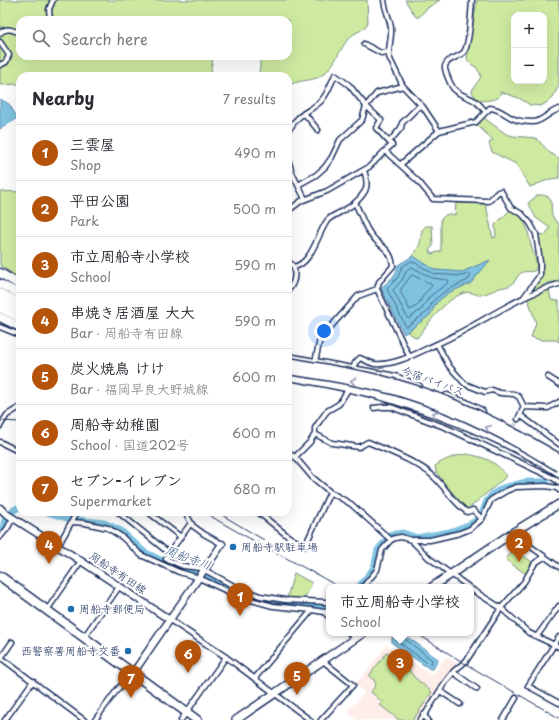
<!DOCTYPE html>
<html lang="en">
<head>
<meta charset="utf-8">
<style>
  body { margin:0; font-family:"Playpen Sans","Klee One",sans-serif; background:#f2f2f3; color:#2b2b33 }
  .controls { position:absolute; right:12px; top:12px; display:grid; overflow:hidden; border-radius:8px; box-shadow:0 4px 16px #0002 }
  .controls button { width:36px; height:36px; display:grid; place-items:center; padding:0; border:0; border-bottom:1px solid #e1e1e2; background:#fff; color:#2b2b33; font:20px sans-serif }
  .you { position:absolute; left:324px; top:331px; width:14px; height:14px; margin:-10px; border:3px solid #fff; border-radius:50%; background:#1a73e8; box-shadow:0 0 0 6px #1a73e833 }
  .badge { display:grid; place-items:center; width:26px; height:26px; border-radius:50%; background:#b45309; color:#fff; font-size:13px; font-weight:700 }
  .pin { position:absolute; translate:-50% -33px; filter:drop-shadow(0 1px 2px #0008) }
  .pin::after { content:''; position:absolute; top:21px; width:14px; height:12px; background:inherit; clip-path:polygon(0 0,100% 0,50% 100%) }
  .popup { position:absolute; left:326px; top:584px; width:148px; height:52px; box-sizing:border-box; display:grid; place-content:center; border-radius:8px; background:#fff; filter:drop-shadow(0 1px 3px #0005); font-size:13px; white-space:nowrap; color:#7c7c81 }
  .popup b { font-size:15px; color:#2b2b33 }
  .popup::after { content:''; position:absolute; left:50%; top:100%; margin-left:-8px; border:8px solid transparent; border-top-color:#fff }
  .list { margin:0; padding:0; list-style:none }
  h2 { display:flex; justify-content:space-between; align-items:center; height:52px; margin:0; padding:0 16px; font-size:17px }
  h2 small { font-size:13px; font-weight:400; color:#7c7c81 }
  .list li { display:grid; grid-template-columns:26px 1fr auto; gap:12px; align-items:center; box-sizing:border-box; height:56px; padding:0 16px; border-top:1px solid #e1e1e2 }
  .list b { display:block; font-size:15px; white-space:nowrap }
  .list p { margin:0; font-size:13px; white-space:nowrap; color:#7c7c81 }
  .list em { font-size:13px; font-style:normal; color:#7c7c81 }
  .icon { flex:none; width:22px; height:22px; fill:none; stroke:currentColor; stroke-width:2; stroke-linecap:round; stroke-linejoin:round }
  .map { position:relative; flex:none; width:559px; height:720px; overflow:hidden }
  .search { position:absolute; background:#fff; box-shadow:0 4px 16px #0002; left:16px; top:16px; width:276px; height:44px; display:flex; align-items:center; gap:10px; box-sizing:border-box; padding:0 14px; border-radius:12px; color:#7c7c81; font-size:15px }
  .panel { position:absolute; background:#fff; box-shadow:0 4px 16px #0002; left:16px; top:72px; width:276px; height:444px; border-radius:12px }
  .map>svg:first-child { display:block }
</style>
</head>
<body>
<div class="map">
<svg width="559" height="720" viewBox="0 0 559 720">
  <rect width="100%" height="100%" fill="#fff"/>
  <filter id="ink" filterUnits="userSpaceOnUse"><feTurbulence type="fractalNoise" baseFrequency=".025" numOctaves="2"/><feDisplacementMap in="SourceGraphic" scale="8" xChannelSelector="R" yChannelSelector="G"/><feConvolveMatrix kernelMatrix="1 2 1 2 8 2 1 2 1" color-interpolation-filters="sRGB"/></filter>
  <g filter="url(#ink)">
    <path fill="#feede8" d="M387,645L432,676L446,657L458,664L443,681L417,720H357L348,711L365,692L356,685V683L367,671Z"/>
    <path fill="#ceeaa1" stroke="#748c80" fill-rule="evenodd" d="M0,0H367L368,22C365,31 354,32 349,38C339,49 336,66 321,76C311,82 298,79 288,86V76H258L260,68V56H288V20H20V56H214L211,67L212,76H20V84L0,85Z
      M405,0H440L426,9L419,17H416Z
      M477,0H559V85L552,99L541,106L530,105L519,98L501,92L498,98C486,101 479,104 472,92C473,85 480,82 481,75L476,67L471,64L467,59ZM514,15H544V81H514Z
      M484,118L506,134L513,136L536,138L550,153L559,158V178L550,179L530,187L516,164L492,152L489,143L493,140L477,125Z
      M0,191L20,192V279L0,265Z
      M538,195C558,194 548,209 553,217C554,220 557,222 559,225V281L548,283L530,293L529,292L543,274L537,234L545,235L550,228L536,218L528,203Z
      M456,203L485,204C489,215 490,226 493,238L496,237L495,225L510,210C526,213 528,233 531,245C533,254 538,261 536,270C531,273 526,270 521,273C516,276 516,282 511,285C508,287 503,287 500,288C494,290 485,295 479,295C474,294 469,291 464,293C445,299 429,323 417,338L407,332L430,315L436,303L448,293L471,283L489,261L462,272L435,270L413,256L420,244L422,230L426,226H432L433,246L429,250L432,254L441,251V219C446,214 448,213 455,215Z
      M549,289L551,300L559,301V342L556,340H540L531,337L536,323L528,299Z
      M466,454C485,457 495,461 507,476L468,509L463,507L436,472L435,466C445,459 454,456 466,454Z
      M513,547L533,563L526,574L506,560Z
      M294,573L312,583L304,600L287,598Z
      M387,652L406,665L414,677L432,692L413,720H399L380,705L382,702L371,692L376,684L374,680L369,676Z"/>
    <path fill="#80c3e1" stroke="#5888ad" d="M0,99L9,104L17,117L15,120L0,129Z
      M413,256L435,270L462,272L490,260L471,283L448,293L436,303L430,315L404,334L381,288C389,281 397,275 398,265Z
      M395,633H402L438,659V661L433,669H430L392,643V638Z"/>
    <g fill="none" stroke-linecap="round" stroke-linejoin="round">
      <path stroke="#436a92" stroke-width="1" d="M412,261L434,274L462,276L469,273L471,275L468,280L447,290L434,300L427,312L406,327L387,289L398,277L402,267Z
        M412,267L432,278L448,280L449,282L429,297L422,309L408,319L393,290L402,280L407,270Z
        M412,275L431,284L432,286L424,294L418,305L410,310L400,291Z
        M400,635L432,660V663L429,664L397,641L396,638Z"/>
      <path stroke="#5888ad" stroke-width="1" d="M0,431L4,424"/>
      <path stroke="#80c3e1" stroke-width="7" d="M47,512L70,519L104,523L121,531L144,552L160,560L173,566L206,576L235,590L256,598L289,605L329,606
        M0,532C5,528 3,522 6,517C9,512 15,509 20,507
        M359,587L374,568L378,550L391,535L403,533L417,538L450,532L471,524L477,520L482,514L487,501L493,494L503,488L526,482H546"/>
      <path stroke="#d1d5df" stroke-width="4" stroke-dasharray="4 2" stroke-linecap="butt" d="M512,432L518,419"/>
      <g stroke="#1b2f5e" stroke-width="7">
        <path id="street" d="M384,0C385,10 390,19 391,28C392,38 388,47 389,57L403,86L423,107L439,131
          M472,0C471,11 470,44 464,52C459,58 447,58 445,66C444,70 451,86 454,89C460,96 468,96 475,101C479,103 483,109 486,112
          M50,20L49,9L53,0
          M0,33C6,27 13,30 20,33
          M0,42L9,55L6,62L0,65
          M364,44L381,53L388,52
          M304,113L318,130
          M291,127C297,115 310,111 320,102C327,96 331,83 335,75L349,85L366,106L381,120L376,128L392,145L385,151
          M389,142L401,128L402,123L418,107L422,106
          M288,159L292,173L305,199
          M401,164L439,131L476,122L490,108C500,109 504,114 512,118C519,122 527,122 534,122C543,121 549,112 559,109
          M298,185L316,175L325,167L332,157L340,140L362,120L366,106L377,93L403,86
          M355,203C360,212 363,223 369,232C378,247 391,246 393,266L379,282L377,289L409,356
          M288,211L301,201L327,191L369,167L385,151L418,181L433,199L489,201L498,192L501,191L511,208L522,214L530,223L536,234L540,262V275L524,297
          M288,261L294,267C295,276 295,283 288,290
          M294,267C312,263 317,235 327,221C329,218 333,216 337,214C348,208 358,203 365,191C368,185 366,176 364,170
          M0,327L20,335
          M437,344C478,326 516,296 559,284
          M315,362L320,339L358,296L377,289
          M353,369L355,363L360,358C365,360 370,363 375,364C395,366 419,352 437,344L449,366L465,384L485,392L492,390L500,393L514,394L519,397L524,407L518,419
          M548,377L559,384
          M524,407L548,408L559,402
          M374,408L382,407H391L447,428L553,478L559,482
          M520,415L559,444
          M0,426L7,415L20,407
          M315,434L332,443L359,447L368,442C386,450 420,463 433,476C446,488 452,501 467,512L473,510L482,519
          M0,442L20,452
          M288,453L295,457L312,477L330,492L351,504L391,540
          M295,457L310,442L315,434V428L319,422L327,411L339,404L349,388
          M68,512L76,514
          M118,512L169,553L191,523
          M148,512L181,537
          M185,512L193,526L204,534L222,544
          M258,512L289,537L305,546L330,492
          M72,522L85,523L108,528L122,537L141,555L179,572L199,578L240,597L273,606L312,610L324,612L329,610
          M512,533L559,567
          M0,537L7,529L13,518
          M411,540L429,558L469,587
          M58,546L77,512
          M169,553L166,559L183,566L201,568L234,586L260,596L285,600L326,602L329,601
          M363,587L377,570L382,550L391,540L395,538L401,537L411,540H430L460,533L470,529L482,519L491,500L506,491L516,487L546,486L557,488L559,490
          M471,589L501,608L529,633L559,647
          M47,610L81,561
          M324,612L329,617
          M170,620L226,657L310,720
          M349,633L355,639
          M537,636L559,606
          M84,637L119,587
          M559,637L528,686L559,703
          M0,657L84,720
          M1,658L12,642
          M453,672L477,689
          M255,678L312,610
          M440,691L460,704
          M423,715L428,720
          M5,720L33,681
          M95,720L117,690L133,673
          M181,720L226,657
          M321,720L353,685L323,661
          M420,720L426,713L444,684L454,671L466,661L501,608L524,582L535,563L544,557
          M503,720L516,698"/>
      </g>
      <g stroke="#1b2f5e" stroke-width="9">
        <path id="secondary" d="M0,508L5,513L13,518L81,561L170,620
          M133,673L222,544"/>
      </g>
      <g stroke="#1b2f5e" stroke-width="10">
        <path id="primary" d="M432,587L512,533L559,504
          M236,720L363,633"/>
      </g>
      <g stroke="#1b2f5e" stroke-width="11">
        <path id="highway" d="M0,273L20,285
          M0,284L20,294
          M0,293L20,303
          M0,301L20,310
          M0,308L20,318
          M0,317L20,327
          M288,358L395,378L418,387
          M288,376C322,382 357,388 389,398C448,416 507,440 559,472
          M447,397L466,404L481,412
          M0,576L197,720"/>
      </g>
      <use href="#street" stroke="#fff" stroke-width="4"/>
      <use href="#secondary" stroke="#fff" stroke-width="6"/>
      <use href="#primary" stroke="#fff" stroke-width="7"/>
      <use href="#highway" stroke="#fff" stroke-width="8"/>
      <path stroke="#1b2f5e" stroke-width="1" d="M0,421L20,422
        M204,512C247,539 294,561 339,587
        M217,512L264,540
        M416,633L464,663L559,718"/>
      <g stroke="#1b2f5e" stroke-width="11" stroke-linecap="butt">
        <path id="highway-bridge" d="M288,362C334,370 381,377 425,393C472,409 516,433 559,458
          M288,370C323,375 359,381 393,390C452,407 507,435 559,467"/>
      </g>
      <use href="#highway-bridge" stroke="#fff" stroke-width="8"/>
    </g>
    <defs><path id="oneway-chevron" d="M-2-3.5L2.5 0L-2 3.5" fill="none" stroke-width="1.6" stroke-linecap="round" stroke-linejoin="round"/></defs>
    <g stroke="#8d97ae">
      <use href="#oneway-chevron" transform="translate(353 381) rotate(-169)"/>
      <use href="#oneway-chevron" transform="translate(435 414) rotate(-161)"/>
      <use href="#oneway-chevron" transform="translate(488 428) rotate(-155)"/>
    </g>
  </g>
  <g fill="#1f6fb2" stroke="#fff" stroke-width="1.5">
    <circle cx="233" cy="547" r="4"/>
    <circle cx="71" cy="609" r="4"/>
    <circle cx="128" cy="651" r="4"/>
  </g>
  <g text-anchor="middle" stroke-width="4" stroke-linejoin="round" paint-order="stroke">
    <g font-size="11" fill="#1b2f5e" stroke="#fff">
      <text transform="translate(433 381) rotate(20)" y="4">今宿バイパス</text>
      <text transform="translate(118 573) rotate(34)" y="4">周船寺有田線</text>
    </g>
    <g font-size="11" fill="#1b2f5e" stroke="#fff" text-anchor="start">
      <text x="241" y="551">周船寺駅駐車場</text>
      <text x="79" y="613">周船寺郵便局</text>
      <text x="120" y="655" text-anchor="end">西警察署周船寺交番</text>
    </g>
    <g font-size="12" font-style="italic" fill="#395b85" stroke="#fff">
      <text transform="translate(188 558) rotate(20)" y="4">周船寺川</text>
    </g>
  </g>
</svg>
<div class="controls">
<button>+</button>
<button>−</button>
</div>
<div class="you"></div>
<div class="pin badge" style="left:240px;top:616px">1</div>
<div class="pin badge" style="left:519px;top:562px">2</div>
<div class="pin badge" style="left:400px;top:682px">3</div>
<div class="popup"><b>市立周船寺小学校</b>School</div>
<div class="pin badge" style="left:49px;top:564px">4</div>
<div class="pin badge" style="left:297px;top:695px">5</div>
<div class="pin badge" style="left:188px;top:673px">6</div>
<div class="pin badge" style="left:131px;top:698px">7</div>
<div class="search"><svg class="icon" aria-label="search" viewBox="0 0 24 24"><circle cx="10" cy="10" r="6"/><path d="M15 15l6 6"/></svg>Search here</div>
<section class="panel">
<h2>Nearby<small>7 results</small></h2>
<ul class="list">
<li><span class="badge">1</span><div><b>三雲屋</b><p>Shop</p></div><em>490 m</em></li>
<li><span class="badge">2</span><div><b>平田公園</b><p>Park</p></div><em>500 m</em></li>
<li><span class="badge">3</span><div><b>市立周船寺小学校</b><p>School</p></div><em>590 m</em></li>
<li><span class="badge">4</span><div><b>串焼き居酒屋 大大</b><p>Bar · 周船寺有田線</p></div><em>590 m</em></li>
<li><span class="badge">5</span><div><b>炭火焼鳥 けけ</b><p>Bar · 福岡早良大野城線</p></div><em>600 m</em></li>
<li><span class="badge">6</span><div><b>周船寺幼稚園</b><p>School · 国道202号</p></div><em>600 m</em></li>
<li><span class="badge">7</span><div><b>セブン-イレブン</b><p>Supermarket</p></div><em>680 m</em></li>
</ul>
</section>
</div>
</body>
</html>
